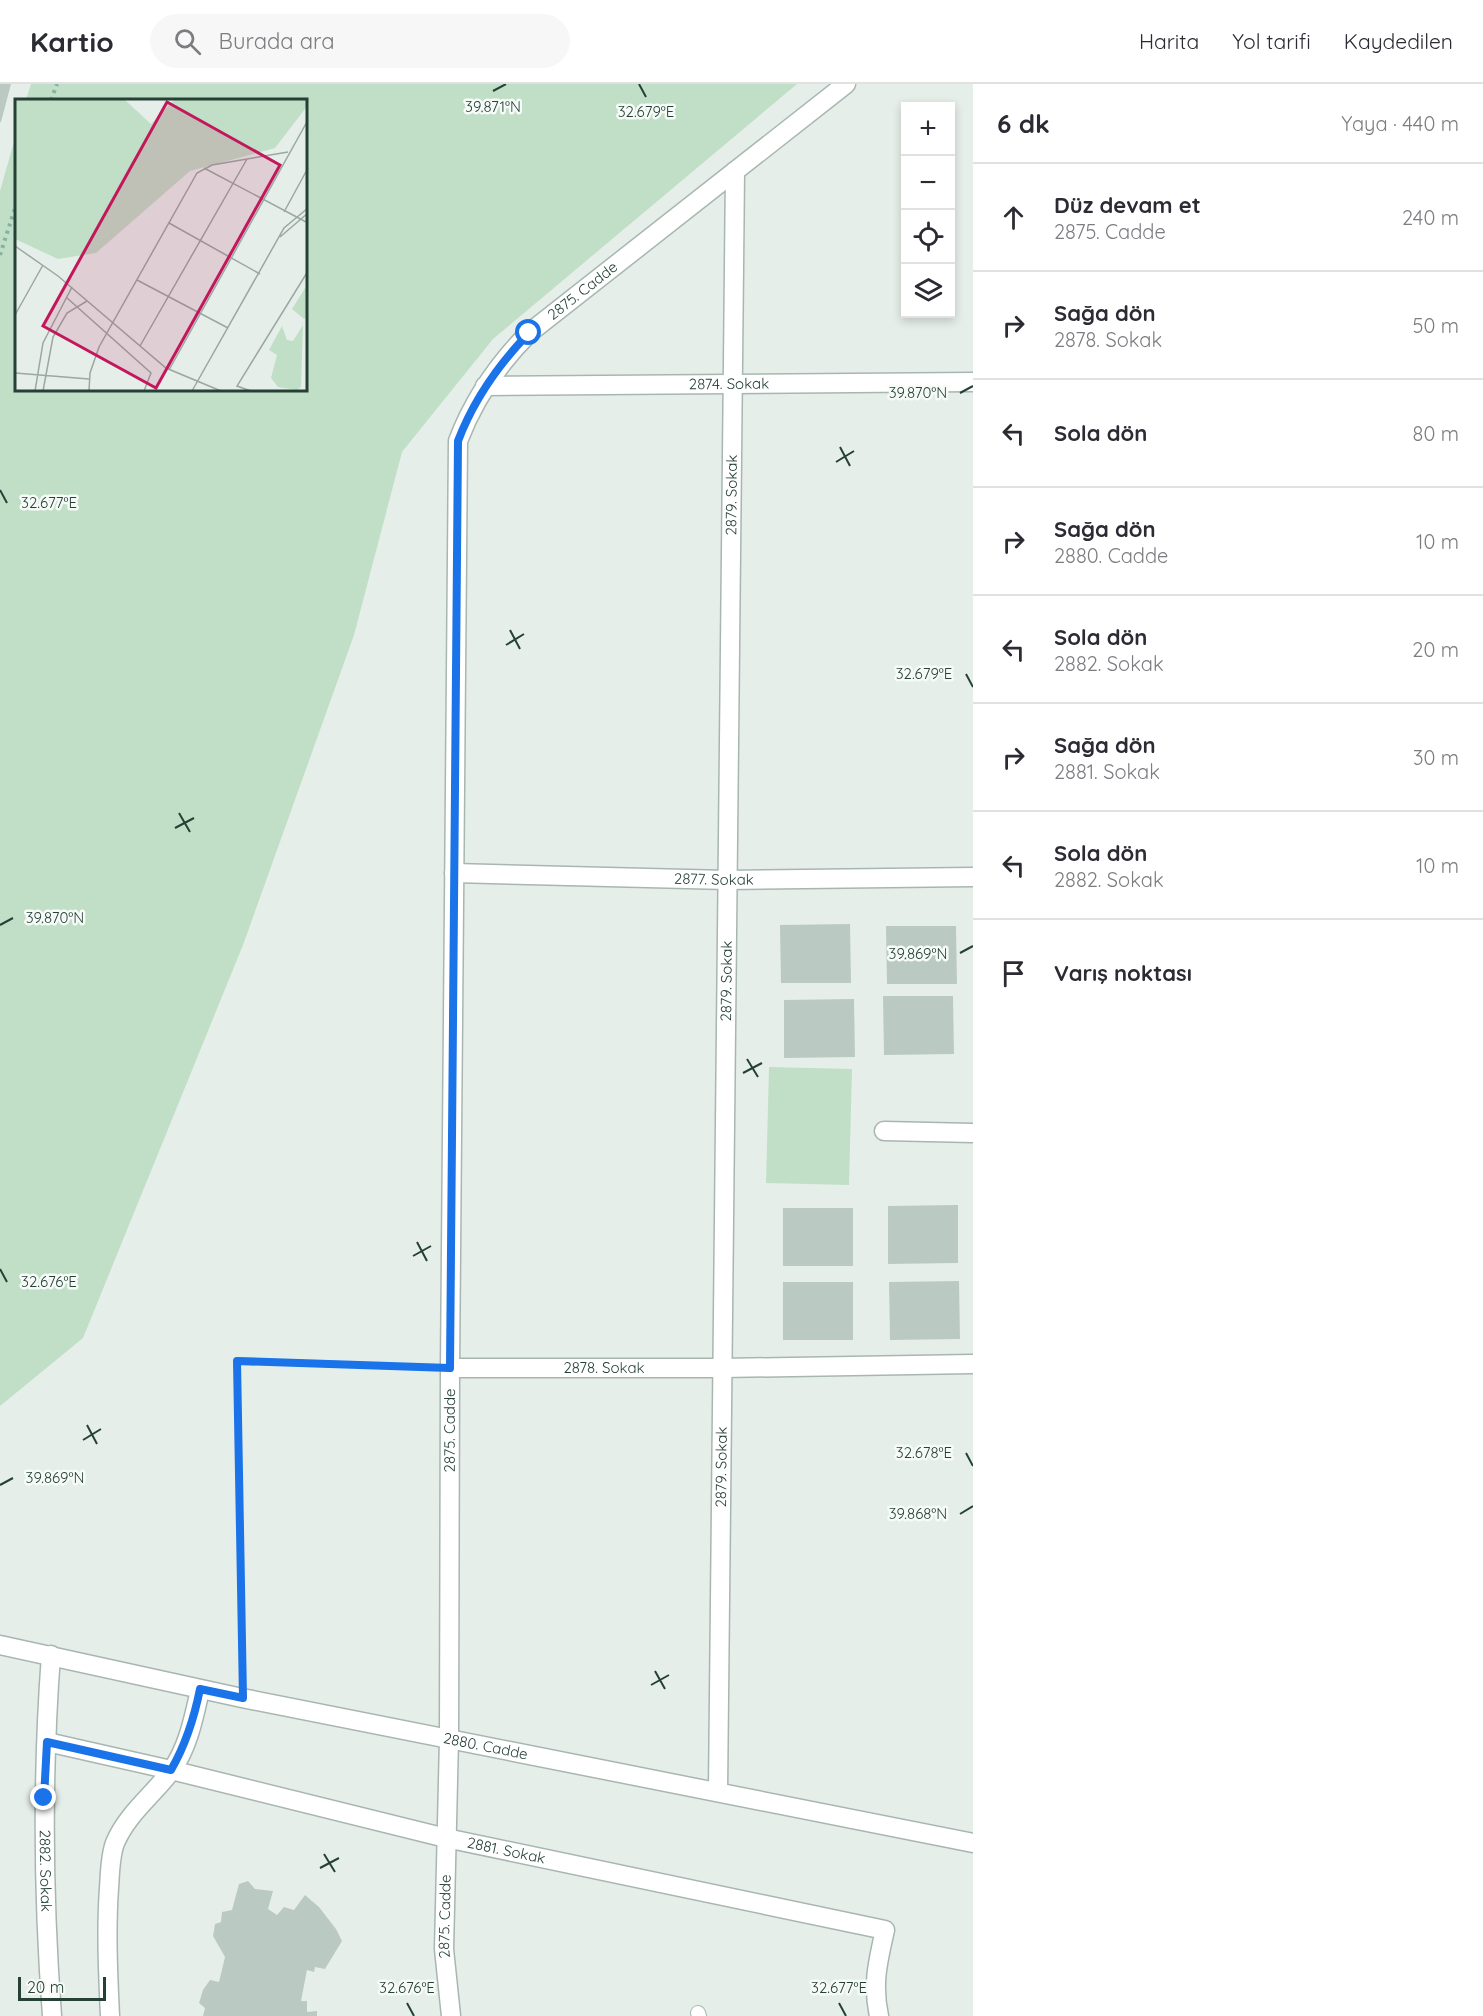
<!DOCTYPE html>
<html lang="tr">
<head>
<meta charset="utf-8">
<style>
  body { margin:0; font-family:Quicksand,sans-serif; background:#f7f7f7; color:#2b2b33 }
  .controls { position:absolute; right:18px; top:18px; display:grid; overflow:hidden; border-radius:0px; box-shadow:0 3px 9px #0003 }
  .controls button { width:54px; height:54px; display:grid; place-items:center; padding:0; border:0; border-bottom:2px solid #e1e1e2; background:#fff; color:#2b2b33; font:30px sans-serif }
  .scale { position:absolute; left:18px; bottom:15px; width:88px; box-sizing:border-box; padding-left:6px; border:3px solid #254037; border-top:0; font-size:16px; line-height:21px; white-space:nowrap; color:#254037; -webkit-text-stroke:4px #f7fbf8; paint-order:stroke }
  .stop { position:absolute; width:18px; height:18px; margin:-14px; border:4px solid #1a73e8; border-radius:50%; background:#fff }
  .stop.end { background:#1a73e8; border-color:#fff; box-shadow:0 2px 6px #0008 }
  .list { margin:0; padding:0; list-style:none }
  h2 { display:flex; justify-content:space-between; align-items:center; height:78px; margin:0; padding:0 24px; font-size:26px }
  h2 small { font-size:20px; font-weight:400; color:#7c7c81 }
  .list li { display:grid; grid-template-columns:39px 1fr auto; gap:18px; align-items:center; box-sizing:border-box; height:108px; padding:0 24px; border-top:2px solid #e1e1e2 }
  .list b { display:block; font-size:22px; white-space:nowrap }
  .list p { margin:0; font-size:20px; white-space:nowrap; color:#7c7c81 }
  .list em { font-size:20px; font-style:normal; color:#7c7c81 }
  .icon { flex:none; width:33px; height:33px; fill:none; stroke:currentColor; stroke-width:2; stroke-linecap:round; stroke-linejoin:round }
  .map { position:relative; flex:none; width:973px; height:1932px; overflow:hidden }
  header { display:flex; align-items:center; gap:36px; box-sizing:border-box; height:84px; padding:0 30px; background:#fff; border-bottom:2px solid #e1e1e2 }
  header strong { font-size:28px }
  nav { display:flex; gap:33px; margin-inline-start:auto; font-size:21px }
  .search { width:420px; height:54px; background:#f7f7f7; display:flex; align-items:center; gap:15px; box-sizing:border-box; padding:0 21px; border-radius:33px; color:#7c7c81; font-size:22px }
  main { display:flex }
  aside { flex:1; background:#fff }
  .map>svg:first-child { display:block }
</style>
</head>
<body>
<header>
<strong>Kartio</strong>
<div class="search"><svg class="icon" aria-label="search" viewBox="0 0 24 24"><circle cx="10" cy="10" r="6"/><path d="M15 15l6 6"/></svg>Burada ara</div>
<nav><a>Harita</a><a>Yol tarifi</a><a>Kaydedilen</a></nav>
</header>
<main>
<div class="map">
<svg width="973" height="1932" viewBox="0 0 973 1932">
  <rect width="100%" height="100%" fill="#e6eeea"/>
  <path fill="#c0dfc6" d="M31,0H797L493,255L402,368L354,551L243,861L83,1254L0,1322V107L16,51V306H306V16H26Z
    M769,983L852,985L849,1101L766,1099Z"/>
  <path fill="#bbc9c3" d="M0,0H11L1,38H0Z
    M850,840L851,899H781L780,841Z
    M886,842H956L957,900H887Z
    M883,912H953L954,970L884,971Z
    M854,915L855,973L784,974V916Z
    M958,1121V1179L888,1180V1122Z
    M783,1124H853V1182H783Z
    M959,1197L960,1255L890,1256L889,1198Z
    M783,1198H853V1256H783Z
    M248,1797L255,1805L273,1807L268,1825L277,1831L284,1823L294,1826L305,1811L319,1823L336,1845L342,1857L325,1885L315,1883L314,1888L307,1886L301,1917H307V1928L317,1927V1932H203L205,1924L199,1919L203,1906L210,1896L219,1898L225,1873L213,1852L215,1840L221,1838L222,1828L232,1826L239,1800Z"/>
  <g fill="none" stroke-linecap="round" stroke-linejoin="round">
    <g stroke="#a8b6b1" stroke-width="16">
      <path id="service" d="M698,1929L699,1932"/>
    </g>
    <g stroke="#a8b6b1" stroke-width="21">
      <g id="minor">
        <path id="s1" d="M485,302L973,298"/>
        <path id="s2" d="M454,789L727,796L973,793"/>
        <path d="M884,1047L973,1049"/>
        <path id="s3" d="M450,1284H723L973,1280"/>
        <path id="s4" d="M0,1561L242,1614L973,1759"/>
        <path id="s5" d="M51,1571C42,1691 43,1812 52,1932"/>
        <path id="s6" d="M47,1658L171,1686L446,1754L885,1846C878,1877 872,1900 879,1932"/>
        <path id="s7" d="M718,1707L735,87"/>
        <path d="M110,1932C108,1889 106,1847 109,1804C110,1790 110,1772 115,1759C127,1730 153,1711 171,1687C188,1664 194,1633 200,1606"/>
        <path id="s8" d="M451,1932L444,1865L449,1655L450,1284L458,357C474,315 497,281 529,249L846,0"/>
      </g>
    </g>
    <path stroke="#87b1a1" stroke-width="4" stroke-dasharray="3 4.5" stroke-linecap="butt" d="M51,16L57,0
      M0,171L16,121
      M242,1590L237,1277L427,1284"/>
    <use href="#service" stroke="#fff" stroke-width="14"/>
    <use href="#minor" stroke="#fff" stroke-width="18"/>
  </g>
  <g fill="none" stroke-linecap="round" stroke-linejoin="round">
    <path stroke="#1a73e8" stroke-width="8" d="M44,1714L47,1658L171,1686C186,1660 194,1635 200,1605L243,1614L237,1277L450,1284L458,357C474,315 498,281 529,249"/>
  </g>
  <path fill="none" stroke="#254037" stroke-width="2" d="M639,0L646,13M493,7L506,0M960,309L973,302M840,363L850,382M836,378L854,367M0,406L7,419M510,546L520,565M506,561L524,550M966,590L973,603M179,729L190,748M175,744L194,734M0,841L13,834M960,869L973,862M747,975L758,993M743,989L762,979M417,1158L427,1177M413,1172L431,1162M0,1185L7,1198M87,1341L97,1360M83,1356L101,1345M966,1369L973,1382M0,1401L13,1394M960,1430L973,1422M655,1587L665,1605M651,1601L669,1591M324,1770L335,1788M320,1784L339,1774M407,1919L414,1932M839,1919L846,1932"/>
  <g text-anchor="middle" stroke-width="5" stroke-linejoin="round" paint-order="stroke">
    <g font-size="15" fill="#254037" stroke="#f7fbf8">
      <text dy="5" stroke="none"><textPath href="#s8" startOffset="1774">2875. Cadde</textPath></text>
      <text dy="5" stroke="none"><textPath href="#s1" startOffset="244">2874. Sokak</textPath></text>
      <text dy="5" stroke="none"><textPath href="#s7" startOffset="1296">2879. Sokak</textPath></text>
      <text dy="5" stroke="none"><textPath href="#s2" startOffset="260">2877. Sokak</textPath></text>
      <text dy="5" stroke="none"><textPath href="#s7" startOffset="810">2879. Sokak</textPath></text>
      <text dy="5" stroke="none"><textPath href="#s3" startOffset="154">2878. Sokak</textPath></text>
      <text dy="5" stroke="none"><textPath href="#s8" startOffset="586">2875. Cadde</textPath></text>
      <text dy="5" stroke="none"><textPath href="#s7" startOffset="324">2879. Sokak</textPath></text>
      <text dy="5" stroke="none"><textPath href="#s4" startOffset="496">2880. Cadde</textPath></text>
      <text dy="5" stroke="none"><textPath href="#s6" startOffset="472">2881. Sokak</textPath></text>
      <text dy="5" stroke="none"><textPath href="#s5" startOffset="216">2882. Sokak</textPath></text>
      <text dy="5" stroke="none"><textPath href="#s8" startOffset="100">2875. Cadde</textPath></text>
    </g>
  </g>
  <g transform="translate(15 15)">
    <rect width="292" height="292" fill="#e6eeea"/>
    <path d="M0,0H109L136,25L160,0H292L293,6L260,49L175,72L81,154L43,160L0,140ZM292,186V218L289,220L277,210ZM288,226L286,288L282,291L263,288L256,279L262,256L254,251L267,227L272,241L278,242Z" fill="#c0dfc6"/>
    <path fill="none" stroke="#99a8a2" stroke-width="1.5" d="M189,69L293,124M269,113L293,69M154,124L245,175M265,138L293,114M0,147L43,177L151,269L206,292M122,181L213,229M51,198L136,274L129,292M0,216L28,166M125,247L232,60M154,271L293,21M0,274L74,280M20,292L28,244L57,188M28,292L38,238L52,214L72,202M74,292L75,274L84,248L182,74L197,66L273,53M177,292L269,129L293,109M236,292L222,287L293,172"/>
    <path fill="#c2185b" fill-opacity="0.15" stroke="#c2185b" stroke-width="3" d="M152,3L265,66L141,289L28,227Z"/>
    <rect width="292" height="292" fill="none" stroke="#254037" stroke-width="3"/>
  </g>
  <g font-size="15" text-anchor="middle" fill="#254037" stroke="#f7fbf8" stroke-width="5" stroke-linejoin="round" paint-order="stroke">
    <text x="493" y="28">39.871°N</text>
    <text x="646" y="33">32.679°E</text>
    <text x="918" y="314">39.870°N</text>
    <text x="49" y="424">32.677°E</text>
    <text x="924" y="595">32.679°E</text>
    <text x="55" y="839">39.870°N</text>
    <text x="918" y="875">39.869°N</text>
    <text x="49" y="1203">32.676°E</text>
    <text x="924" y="1374">32.678°E</text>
    <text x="55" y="1399">39.869°N</text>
    <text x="918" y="1435">39.868°N</text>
    <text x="407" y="1909">32.676°E</text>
    <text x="839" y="1909">32.677°E</text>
  </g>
</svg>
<div class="controls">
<button>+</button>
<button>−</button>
<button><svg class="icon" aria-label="locate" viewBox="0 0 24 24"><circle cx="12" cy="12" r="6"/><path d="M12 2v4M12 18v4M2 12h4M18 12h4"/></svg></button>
<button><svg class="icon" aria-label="layers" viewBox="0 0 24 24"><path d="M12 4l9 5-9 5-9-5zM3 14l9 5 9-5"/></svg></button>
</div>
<div class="scale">20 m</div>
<div class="stop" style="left:529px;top:249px"></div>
<div class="stop end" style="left:44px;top:1714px"></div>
</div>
<aside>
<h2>6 dk<small>Yaya · 440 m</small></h2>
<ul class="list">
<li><svg class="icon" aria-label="ahead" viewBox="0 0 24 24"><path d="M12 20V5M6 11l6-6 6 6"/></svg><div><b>Düz devam et</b><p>2875. Cadde</p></div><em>240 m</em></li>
<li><svg class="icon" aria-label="right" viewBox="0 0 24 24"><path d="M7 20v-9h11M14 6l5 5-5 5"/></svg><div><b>Sağa dön</b><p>2878. Sokak</p></div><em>50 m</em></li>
<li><svg class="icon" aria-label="left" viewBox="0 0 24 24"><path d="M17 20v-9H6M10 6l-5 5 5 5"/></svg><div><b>Sola dön</b></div><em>80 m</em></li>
<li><svg class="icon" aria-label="right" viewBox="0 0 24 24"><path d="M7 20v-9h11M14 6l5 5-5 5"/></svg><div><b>Sağa dön</b><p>2880. Cadde</p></div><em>10 m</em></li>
<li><svg class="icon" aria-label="left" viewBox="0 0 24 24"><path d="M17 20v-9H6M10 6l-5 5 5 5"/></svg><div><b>Sola dön</b><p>2882. Sokak</p></div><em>20 m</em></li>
<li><svg class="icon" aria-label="right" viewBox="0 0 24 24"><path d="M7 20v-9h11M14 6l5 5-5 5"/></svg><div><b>Sağa dön</b><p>2881. Sokak</p></div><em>30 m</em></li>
<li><svg class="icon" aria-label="left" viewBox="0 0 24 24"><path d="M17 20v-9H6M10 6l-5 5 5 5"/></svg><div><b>Sola dön</b><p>2882. Sokak</p></div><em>10 m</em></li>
<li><svg class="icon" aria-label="arrive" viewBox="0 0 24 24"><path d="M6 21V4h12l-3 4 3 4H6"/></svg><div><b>Varış noktası</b></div></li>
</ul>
</aside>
</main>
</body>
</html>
